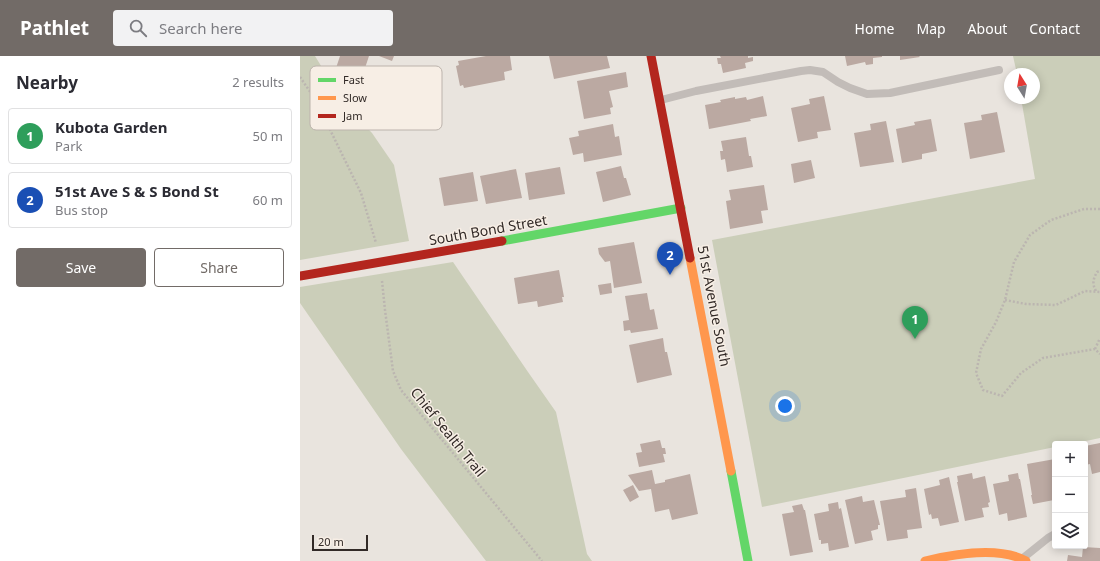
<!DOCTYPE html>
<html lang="en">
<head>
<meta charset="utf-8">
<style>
  body { margin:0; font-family:"Noto Sans",sans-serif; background:#f2f2f3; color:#2b2b33 }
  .controls { position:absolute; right:12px; bottom:12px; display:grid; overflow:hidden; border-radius:4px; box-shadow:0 2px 10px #0003 }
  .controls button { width:36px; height:36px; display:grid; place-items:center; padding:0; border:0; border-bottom:1px solid #e1e1e2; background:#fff; color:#2b2b33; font:20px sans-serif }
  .compass { position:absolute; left:704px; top:12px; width:36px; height:36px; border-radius:50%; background:#fff; box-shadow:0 2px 10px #0003; rotate:349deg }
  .scale { position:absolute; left:12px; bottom:10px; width:56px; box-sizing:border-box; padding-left:4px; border:2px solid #322a27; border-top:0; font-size:11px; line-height:14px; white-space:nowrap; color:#322a27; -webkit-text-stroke:3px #f7eee5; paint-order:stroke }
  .you { position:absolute; left:485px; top:350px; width:14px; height:14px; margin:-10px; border:3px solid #fff; border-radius:50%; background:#1a73e8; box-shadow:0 0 0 6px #1a73e833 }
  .badge { display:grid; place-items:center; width:26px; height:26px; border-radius:50%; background:#726b67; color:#fff; font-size:13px; font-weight:700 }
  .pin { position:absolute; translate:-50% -33px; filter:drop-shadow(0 1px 2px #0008) }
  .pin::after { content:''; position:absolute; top:21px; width:14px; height:12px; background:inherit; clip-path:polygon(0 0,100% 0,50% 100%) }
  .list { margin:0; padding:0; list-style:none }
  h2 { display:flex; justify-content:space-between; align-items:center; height:52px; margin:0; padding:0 16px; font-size:17px }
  h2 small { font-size:13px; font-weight:400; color:#7c7c81 }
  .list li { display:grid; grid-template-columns:26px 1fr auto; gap:12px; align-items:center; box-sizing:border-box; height:56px; margin:0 8px 8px; padding:0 8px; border:1px solid #e1e1e2; border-radius:4px }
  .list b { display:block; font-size:15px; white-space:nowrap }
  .list p { margin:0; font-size:13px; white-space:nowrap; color:#7c7c81 }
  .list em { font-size:13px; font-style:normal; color:#7c7c81 }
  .actions { display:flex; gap:8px; padding:12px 16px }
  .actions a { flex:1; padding:9px 0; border:1px solid #726b67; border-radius:4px; text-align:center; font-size:14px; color:#726b67 }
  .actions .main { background:#726b67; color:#fff }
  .icon { flex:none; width:22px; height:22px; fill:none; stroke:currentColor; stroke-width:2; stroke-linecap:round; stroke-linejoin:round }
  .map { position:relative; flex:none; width:800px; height:505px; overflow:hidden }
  header { display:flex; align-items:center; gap:24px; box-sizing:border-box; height:56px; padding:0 20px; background:#726b67; color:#fff }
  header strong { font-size:19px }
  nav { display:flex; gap:22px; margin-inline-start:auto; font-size:14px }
  .search { width:280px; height:36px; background:#f2f2f3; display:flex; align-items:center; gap:10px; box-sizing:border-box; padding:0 14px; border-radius:4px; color:#7c7c81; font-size:15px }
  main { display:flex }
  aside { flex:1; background:#fff }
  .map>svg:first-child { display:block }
</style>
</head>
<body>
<header>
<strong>Pathlet</strong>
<div class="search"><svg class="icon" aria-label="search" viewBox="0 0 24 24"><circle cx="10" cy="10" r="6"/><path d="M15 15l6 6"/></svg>Search here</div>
<nav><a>Home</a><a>Map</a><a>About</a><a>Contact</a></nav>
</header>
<main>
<aside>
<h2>Nearby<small>2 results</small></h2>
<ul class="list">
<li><span class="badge" style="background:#2e9e5b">1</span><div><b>Kubota Garden</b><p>Park</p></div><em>50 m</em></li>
<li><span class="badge" style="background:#1a4fb4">2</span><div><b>51st Ave S &amp; S Bond St</b><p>Bus stop</p></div><em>60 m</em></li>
</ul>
<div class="actions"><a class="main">Save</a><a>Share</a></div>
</aside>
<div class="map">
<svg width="800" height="505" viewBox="0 0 800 505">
  <rect width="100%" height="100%" fill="#e9e4de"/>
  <path fill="#cbceb9" d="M0,0H15L45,49L72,77L94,109L109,185L0,204Z
    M713,0H800V382L772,388H755V391L462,451L412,184L735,123L721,42H734V18H717Z
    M153,206L228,316L256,356L287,498L292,505H186L101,393L0,247V231Z"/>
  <path fill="#bba9a2" d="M40,0H69L62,21L36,12Z
    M79,0H94L92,5Z
    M186,0H210L212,14L204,16L205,24L164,32L163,29L160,30L156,10L159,9L158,5Z
    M249,0H307L310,12L254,23Z
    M420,0H448V2L453,1V5L445,7L446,12L423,17L421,8H418L417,2H421Z
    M545,0H582V1L573,2V8L566,9L565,6L547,10Z
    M600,0H619L620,1L600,4Z
    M326,16L328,31L309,35L313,51L310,52L311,58L284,63L277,25Z
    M463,40L467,60L450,63L451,65L409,73L405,49L421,46L420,44L435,41V43L446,41L447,44Z
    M524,40L531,74L517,76L518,82L498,86L491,52L510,48L509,43Z
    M697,56L705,96L670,103L664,67L682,64L681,59Z
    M631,63L637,95L622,98V103L602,107L596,73L615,69L614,66Z
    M586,65L594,106L560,111L554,77L571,74L570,68Z
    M313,68L315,81L319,80L322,99L284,106L283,97L273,99L269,82L279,80L278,75Z
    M446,81L449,100H451L453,111L427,116L425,103L421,104L420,95H423L421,85Z
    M511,104L515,122L494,127L491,108Z
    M321,110L324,122H326L331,139L303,146L296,116Z
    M260,111L265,138L229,144L225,117Z
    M216,113L222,142L186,148L180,120Z
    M173,116L178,145L144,150L139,122Z
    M464,129L468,154L461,155L463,167L430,173L426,145L431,144L429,134Z
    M334,186L342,227L314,232L310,205L305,206L299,198L298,192Z
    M259,214L264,241H262L263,246L238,251L237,245L218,248L214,222Z
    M311,227L312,237L300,239L298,229Z
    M347,237L350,254L354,253L358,273L331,277L330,274L324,275L323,265L329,264L325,240Z
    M363,282L365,296H367L372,319L337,327L329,289Z
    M360,384L362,392H365L366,398H363L365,406L339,411L336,397L342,396L340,388Z
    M800,387V416L792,418L790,408L785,409V390Z
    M755,403V437H753L754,444L733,448L731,439H732L727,408Z
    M352,414L355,428L365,426V424L390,418L398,458L372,464L369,453L355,456L351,433L339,435L328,419Z
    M672,417L673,423L685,420L690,446L688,447L689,451L682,452L684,461L665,465L657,426H658L657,420Z
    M718,417L719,423H720L727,461L708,465L707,457L699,459L693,428L709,425L708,419Z
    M649,421L659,466L640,470L638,462L632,463L631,458L629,459L624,433L640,429L639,424Z
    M333,429L339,441L330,446L323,434Z
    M616,432L622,472L607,474L608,482L587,485L580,445L606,441L605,434Z
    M562,440L563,446L574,444L580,469H578V473L571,475L573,484L555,488L545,444Z
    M538,446L539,453L541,452L549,491L529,495L528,487L521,488V484H519L514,458L529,455L528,448Z
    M502,448L504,454H505L513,496L490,500L482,458L494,456L492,450Z
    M783,491L800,492V505H767L768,499L782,501Z"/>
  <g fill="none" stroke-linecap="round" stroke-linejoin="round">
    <path stroke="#bbb5b0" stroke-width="2.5" stroke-dasharray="2 2" stroke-linecap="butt" d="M0,21L15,43L61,137L76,187
      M800,153H784L751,164L730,179L714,206L705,244L696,266L681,293L676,317L683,334L702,340L721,317L743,302L795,293L800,298
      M82,225L85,254L93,315L101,334L242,505
      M796,235C792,228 793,223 797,216L800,215
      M705,244L726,248L756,249L785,235L800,236
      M795,293L800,282"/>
    <path stroke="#c2bcb8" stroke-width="8" d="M361,44L396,35L501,15L510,14L523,16L538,26L550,32L567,38L590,37L699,14
      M723,502L748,482L755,478"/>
    <path stroke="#63d668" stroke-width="9" d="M202,185L381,152
      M431,415L448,505"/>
    <path stroke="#ff974d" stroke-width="9" d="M390,202L431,415
      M625,505C654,498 699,490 726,505"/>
    <path stroke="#b3261e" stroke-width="9" d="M351,0L390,202
      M0,220L202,185"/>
  </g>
  <g text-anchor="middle" stroke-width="3" stroke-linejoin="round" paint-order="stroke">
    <g font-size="14" fill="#322a27" stroke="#f7eee5">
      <text transform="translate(188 174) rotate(-10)" y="5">South Bond Street</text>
      <text transform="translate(414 250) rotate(79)" y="5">51st Avenue South</text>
      <text transform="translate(148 376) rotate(51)" y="5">Chief Sealth Trail</text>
    </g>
  </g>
  <rect x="10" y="10" width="132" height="64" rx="6" fill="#f7eee5" stroke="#bcb3ac" stroke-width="1"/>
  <rect x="18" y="22" width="18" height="4" fill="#63d668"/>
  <rect x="18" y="40" width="18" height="4" fill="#ff974d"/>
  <rect x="18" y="58" width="18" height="4" fill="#b3261e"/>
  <g font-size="11" fill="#322a27">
    <text x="43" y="28">Fast</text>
    <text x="43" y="46">Slow</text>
    <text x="43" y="64">Jam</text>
  </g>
</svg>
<div class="controls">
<button>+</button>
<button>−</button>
<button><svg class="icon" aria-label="layers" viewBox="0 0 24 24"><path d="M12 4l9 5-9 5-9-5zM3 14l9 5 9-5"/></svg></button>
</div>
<svg class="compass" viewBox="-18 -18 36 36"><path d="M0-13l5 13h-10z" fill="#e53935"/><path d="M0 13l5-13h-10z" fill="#7c7c81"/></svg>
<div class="scale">20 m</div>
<div class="you"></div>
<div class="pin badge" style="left:615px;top:283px;background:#2e9e5b">1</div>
<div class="pin badge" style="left:370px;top:219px;background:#1a4fb4">2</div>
</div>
</main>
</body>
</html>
